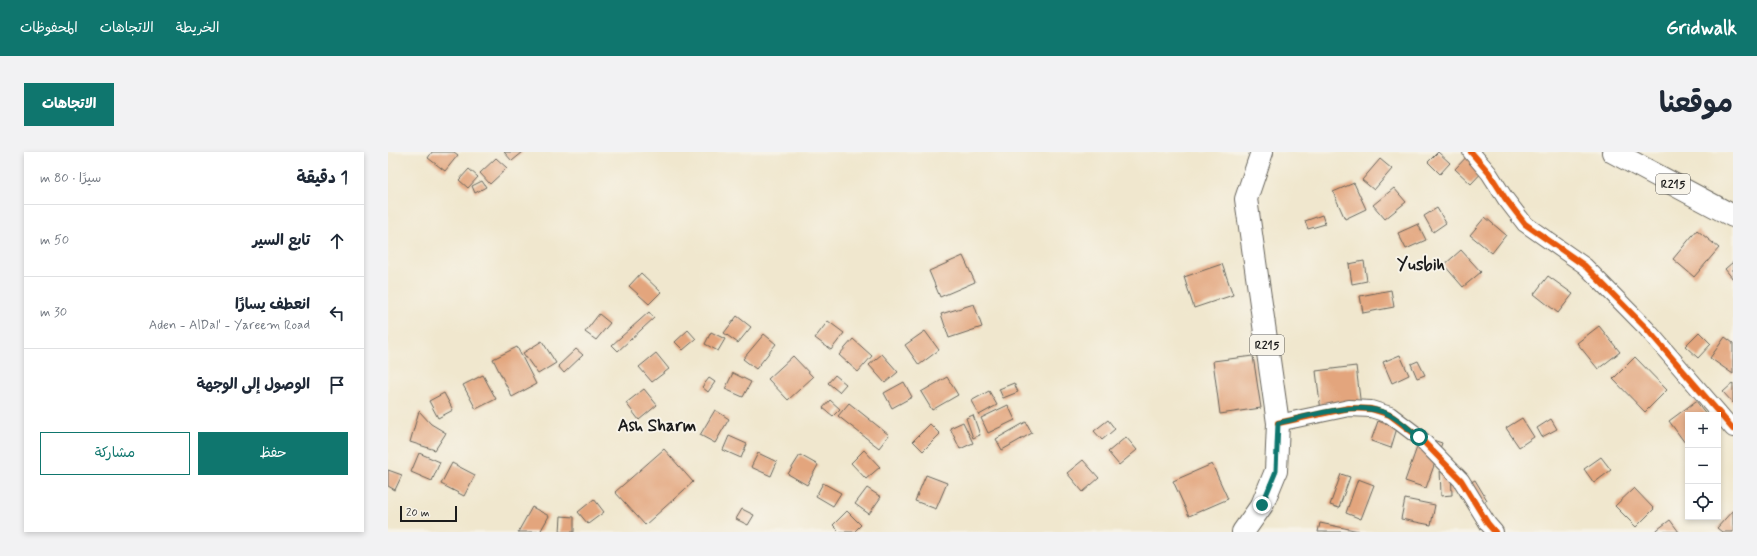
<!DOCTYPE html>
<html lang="ar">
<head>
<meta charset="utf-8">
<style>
  body { margin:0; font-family:Mynerve,"Playpen Sans Arabic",sans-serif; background:#f2f2f3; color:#1f2937; direction:rtl }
  .controls { position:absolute; right:12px; bottom:12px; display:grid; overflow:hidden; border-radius:0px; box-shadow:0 2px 6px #0003 }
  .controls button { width:36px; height:36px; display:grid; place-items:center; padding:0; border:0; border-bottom:1px solid #e0e1e3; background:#fff; color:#1f2937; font:20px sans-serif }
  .scale { position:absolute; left:12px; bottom:10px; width:57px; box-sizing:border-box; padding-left:4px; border:2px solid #1c1c1c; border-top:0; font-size:11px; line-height:14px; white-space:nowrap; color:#1c1c1c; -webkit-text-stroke:3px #f7f3e8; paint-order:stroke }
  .stop { position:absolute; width:12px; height:12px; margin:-9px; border:3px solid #0f766e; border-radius:50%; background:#fff }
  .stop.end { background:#0f766e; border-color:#fff; box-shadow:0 1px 4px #0008 }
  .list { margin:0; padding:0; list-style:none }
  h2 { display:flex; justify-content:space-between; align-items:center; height:52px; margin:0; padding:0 16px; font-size:17px }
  h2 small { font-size:13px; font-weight:400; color:#747a83 }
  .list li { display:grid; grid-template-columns:26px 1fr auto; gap:12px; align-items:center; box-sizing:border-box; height:72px; padding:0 16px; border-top:1px solid #e0e1e3 }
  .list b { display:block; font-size:15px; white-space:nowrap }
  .list p { margin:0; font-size:13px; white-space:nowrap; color:#747a83 }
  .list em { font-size:13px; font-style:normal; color:#747a83 }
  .actions { display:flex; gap:8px; padding:12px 16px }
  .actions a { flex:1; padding:9px 0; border:1px solid #0f766e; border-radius:0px; text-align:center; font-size:14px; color:#0f766e }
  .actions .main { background:#0f766e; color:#fff }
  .icon { flex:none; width:22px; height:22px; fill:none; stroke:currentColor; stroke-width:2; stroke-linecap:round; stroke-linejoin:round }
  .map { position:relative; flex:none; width:1345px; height:380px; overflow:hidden; direction:ltr; border-radius:0px }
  header { display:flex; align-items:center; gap:24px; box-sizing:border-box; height:56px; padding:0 20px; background:#0f766e; color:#fff }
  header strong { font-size:19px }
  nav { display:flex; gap:22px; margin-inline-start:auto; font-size:14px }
  .intro { display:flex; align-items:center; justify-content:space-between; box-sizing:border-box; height:96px; padding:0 24px }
  h1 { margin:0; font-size:28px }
  .button { padding:10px 18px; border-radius:0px; background:#0f766e; color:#fff; font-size:14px; font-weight:700 }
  main { display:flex; gap:24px; padding:0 24px }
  aside { flex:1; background:#fff; border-radius:0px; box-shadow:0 2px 6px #0003 }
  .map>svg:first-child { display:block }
</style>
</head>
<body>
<header>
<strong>Gridwalk</strong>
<nav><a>الخريطة</a><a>الاتجاهات</a><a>المحفوظات</a></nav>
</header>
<div class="intro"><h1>موقعنا</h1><a class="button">الاتجاهات</a></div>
<main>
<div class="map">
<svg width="1345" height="380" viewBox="0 0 1345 380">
  <rect width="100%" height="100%" fill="#f7f3e8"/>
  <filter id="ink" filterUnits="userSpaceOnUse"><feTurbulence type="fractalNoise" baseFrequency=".025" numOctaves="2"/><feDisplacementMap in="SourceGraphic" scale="8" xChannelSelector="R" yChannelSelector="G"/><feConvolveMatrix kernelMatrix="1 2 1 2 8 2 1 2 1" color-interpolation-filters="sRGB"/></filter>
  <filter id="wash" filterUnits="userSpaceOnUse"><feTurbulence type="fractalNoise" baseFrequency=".012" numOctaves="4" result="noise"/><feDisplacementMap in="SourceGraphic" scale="16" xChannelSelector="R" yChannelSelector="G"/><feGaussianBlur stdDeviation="0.9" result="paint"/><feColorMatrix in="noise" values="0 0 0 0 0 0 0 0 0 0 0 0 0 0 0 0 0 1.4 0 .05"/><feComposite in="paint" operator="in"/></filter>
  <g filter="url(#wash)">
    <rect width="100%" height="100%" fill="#f0e7ce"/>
    <g id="blocks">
      <path fill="#e3a57d" d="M44,0H66L70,3L57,19L40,6Z
        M116,0H135L124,9Z
        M1050,0L1062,11L1052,22L1040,10Z
        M1083,0L1099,15L1083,32L1067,17Z
        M108,6L119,16L102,32L92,21Z
        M992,7L1004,17L986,38L974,28Z
        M81,17L90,25L80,36L71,28Z
        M94,29L98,35L87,41L84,34Z
        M966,31L978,57L957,67L945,40Z
        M1006,36L1018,50L997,67L985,53Z
        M1049,56L1058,71L1045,80L1036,64Z
        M934,63L937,72L920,77L917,69Z
        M1097,65L1118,83L1104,101L1082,83Z
        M1030,72L1038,88L1018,97L1010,81Z
        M1309,78L1331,96L1306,125L1285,107Z
        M1073,98L1093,120L1075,135L1056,113Z
        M575,104L587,130L552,145L541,119Z
        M976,109L979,129L964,132L961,112Z
        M1345,110V127L1337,117Z
        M834,112L845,143L806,156L796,125Z
        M253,121L273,140L261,152L241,134Z
        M1160,124L1185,142L1170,161L1146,142Z
        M1003,138L1006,155L975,161L972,144Z
        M586,152L594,175L561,186L553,162Z
        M261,160L266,166L230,199L224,193Z
        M211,162L222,171L208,188L197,180Z
        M349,164L363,175L350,191L336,181Z
        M440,169L456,181L443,198L427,186Z
        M1211,174L1232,200L1210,217L1189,191Z
        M300,178L308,187L295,198L287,190Z
        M537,179L551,198L531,213L517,193Z
        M323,180L337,187L330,199L317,192Z
        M1311,180L1323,192L1310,206L1297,194Z
        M376,182L388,192L368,217L355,207Z
        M1337,185L1345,191V222L1322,206Z
        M465,187L484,204L470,220L451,203Z
        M154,189L168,211L150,222L135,201Z
        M129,195L148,232L124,245L105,207Z
        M188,197L195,203L176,221L170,214Z
        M268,201L281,217L264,230L251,215Z
        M494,202L510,220L497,231L481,213Z
        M1012,203L1021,223L1004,231L995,210Z
        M405,204L425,225L400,248L380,227Z
        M865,204L873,256L832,262L825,209Z
        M1247,205L1279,238L1257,260L1225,227Z
        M1030,209L1037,223L1029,226L1023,212Z
        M968,214L973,255L933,259L928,219Z
        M345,221L363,230L355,245L337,237Z
        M95,223L108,247L88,257L75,233Z
        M447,223L458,232L451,240L440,231Z
        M559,225L570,243L544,258L533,240Z
        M321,226L327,230L320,240L314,235Z
        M516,230L524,245L504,256L496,241Z
        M626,231L630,240L615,246L611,237Z
        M1345,231V251L1335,240Z
        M256,237L269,253L251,268L238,251Z
        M601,239L609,253L591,263L583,249Z
        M56,241L65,258L50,266L41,249Z
        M442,248L452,257L445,264L435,256Z
        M1308,249L1319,263H1300V289L1297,291L1281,269Z
        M461,251L501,283L491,296L450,264Z
        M620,253L627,268L600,281L593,266Z
        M327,258L341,267L327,291L312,283Z
        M31,259L43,272L58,281L47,298L22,290Z
        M585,263L592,283L585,286L578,266Z
        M1134,266L1146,285L1131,295L1118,276Z
        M1163,267L1169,277L1154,285L1149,276Z
        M720,268L727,277L714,288L706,279Z
        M990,269L1009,276L1003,296L983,289Z
        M575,270L585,291L572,297L562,276Z
        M638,270L644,281L614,298L608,287Z
        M542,272L552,282L535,299L525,289Z
        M341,284L359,292L353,306L335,298Z
        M1033,284L1054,291L1038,336L1017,329Z
        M738,285L749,298L731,313L720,300Z
        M276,297L305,330L257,373L227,340Z
        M476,298L492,315L478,327L463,311Z
        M31,301L52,310L44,329L23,320Z
        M370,301L389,310L383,324L363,315Z
        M412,303L430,313L419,333L400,322Z
        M1213,305L1223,318L1206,331L1196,317Z
        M695,308L711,326L695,340L679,321Z
        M64,311L87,323L76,344L53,332Z
        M824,312L840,347L801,364L785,329Z
        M1052,315H1063L1064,343L1053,344Z
        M0,318L14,323L7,338L0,334Z
        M953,322L962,325L951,356L942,353Z
        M538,323L559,331L548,357L527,349Z
        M970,327L986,333L973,367L958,361Z
        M1087,328L1099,348L1082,358L1070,337Z
        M435,331L453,341L445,354L428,344Z
        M479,336L493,345L481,362L467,352Z
        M1246,336L1266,357L1248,375L1227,354Z
        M206,347L216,360L200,372L190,360Z
        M1017,347L1047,353L1043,373L1013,367Z
        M144,355L161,364L152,380H130Z
        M354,357L366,363L360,373L348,367Z
        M1345,358V380H1334L1329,376Z
        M459,359L473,373L466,380H452L445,373Z
        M173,364L186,365V380H172Z
        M1282,368L1291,380H1266Z
        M932,371L971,379V380H930Z"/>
    </g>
  </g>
  <g filter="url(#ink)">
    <use href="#blocks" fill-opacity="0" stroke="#66635a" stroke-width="1"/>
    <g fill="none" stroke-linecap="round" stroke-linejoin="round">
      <g stroke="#66635a" stroke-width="18">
        <path id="street" d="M1083,0L1101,21L1117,46L1137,72L1197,114L1258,176L1345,277
          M890,271L961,256L983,257L1002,263L1031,285L1073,328L1100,372L1107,380"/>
      </g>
      <g stroke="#66635a" stroke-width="24">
        <path id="primary" d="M1225,0L1345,64
          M855,380L874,353L888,319L890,271L858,47L874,0"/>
      </g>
      <use href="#street" stroke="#fff" stroke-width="16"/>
      <use href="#primary" stroke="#fff" stroke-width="22"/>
      <g stroke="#f7f3e8" stroke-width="8">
        <path id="cycleway" d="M1083,0L1101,21L1117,46L1137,72L1197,114L1258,176L1345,277
          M890,271L961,256L983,257L1002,263L1031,285L1073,328L1100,372L1107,380"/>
      </g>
      <use href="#cycleway" stroke="#e8590c" stroke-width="6"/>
    </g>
  </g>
  <g fill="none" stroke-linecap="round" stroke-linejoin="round" filter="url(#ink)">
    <path stroke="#0f766e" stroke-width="5" d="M874,353L888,319L890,271C922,264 971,247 1002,263C1012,268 1022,278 1031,285"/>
  </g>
  <g text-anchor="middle" stroke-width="4" stroke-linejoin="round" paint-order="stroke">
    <g fill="#f7f3e8" stroke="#5e5c59" stroke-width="1">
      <rect x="1268" y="22" width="34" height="20" rx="3"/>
      <rect x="862" y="183" width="34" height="20" rx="3"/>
    </g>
    <g font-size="12" font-weight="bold" fill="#1c1c1c">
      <text x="1285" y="36">R215</text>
      <text x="879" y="197">R215</text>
    </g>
    <g font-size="17" font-weight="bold" fill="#1c1c1c" stroke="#f7f3e8">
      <text x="1033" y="118">Yusbih</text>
      <text x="269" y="279">Ash Sharm</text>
    </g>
  </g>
</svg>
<div class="controls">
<button>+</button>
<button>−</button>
<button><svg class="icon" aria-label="locate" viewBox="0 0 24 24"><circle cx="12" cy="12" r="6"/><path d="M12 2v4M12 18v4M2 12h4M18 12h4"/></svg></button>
</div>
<div class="scale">20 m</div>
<div class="stop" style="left:1031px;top:285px"></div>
<div class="stop end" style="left:874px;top:353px"></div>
</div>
<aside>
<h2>1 دقيقة<small>سيرًا · 80 m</small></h2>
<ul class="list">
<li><svg class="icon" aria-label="ahead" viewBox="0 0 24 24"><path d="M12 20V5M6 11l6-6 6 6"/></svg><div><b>تابع السير</b></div><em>50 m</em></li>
<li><svg class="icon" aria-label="left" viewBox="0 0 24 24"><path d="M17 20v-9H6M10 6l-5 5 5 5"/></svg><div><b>انعطف يسارًا</b><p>Aden - AlDal' - Yareem Road</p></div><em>30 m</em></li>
<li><svg class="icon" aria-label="arrive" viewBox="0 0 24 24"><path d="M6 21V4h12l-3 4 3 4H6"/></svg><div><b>الوصول إلى الوجهة</b></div></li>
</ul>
<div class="actions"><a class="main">حفظ</a><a>مشاركة</a></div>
</aside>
</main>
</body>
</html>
